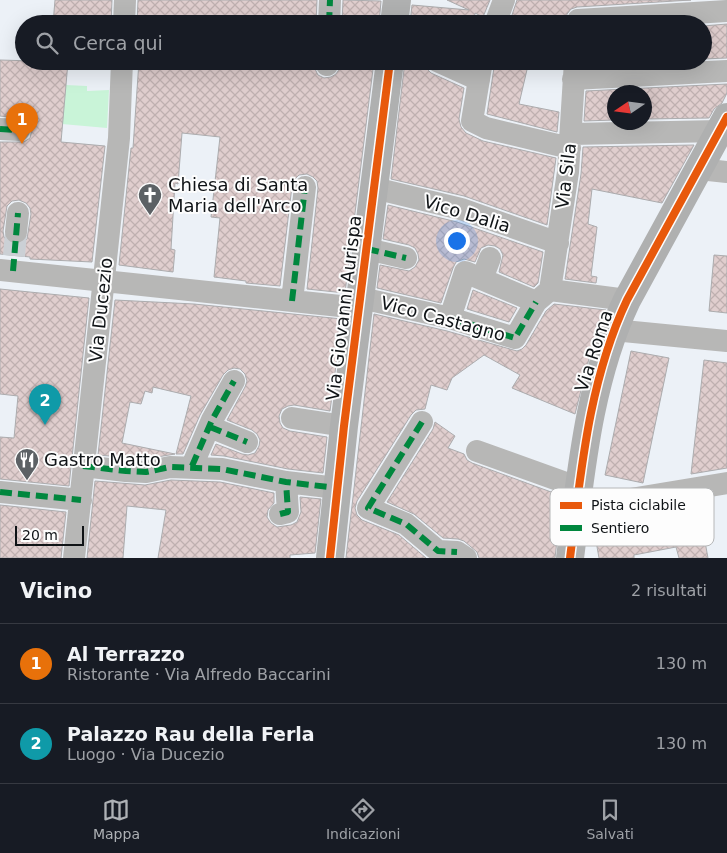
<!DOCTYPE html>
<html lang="it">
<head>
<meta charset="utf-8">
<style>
  body { margin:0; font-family:"DejaVu Sans",sans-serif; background:#20242c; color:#f1f3f6 }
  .compass { position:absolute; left:607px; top:85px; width:45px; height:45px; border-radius:50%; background:#171b24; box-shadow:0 5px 20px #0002; rotate:257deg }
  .scale { position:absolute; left:15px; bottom:12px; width:69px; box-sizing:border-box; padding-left:5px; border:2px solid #0f1316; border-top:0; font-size:14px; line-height:18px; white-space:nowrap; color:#0f1316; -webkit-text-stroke:4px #fdfdfd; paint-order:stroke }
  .you { position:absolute; left:456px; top:240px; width:18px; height:18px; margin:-12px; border:4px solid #fff; border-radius:50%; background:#1a73e8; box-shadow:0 0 0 8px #1a73e833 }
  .badge { display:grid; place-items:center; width:32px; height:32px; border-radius:50%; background:#aeb1b5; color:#fff; font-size:16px; font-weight:700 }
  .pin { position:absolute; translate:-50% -41px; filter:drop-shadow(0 1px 2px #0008) }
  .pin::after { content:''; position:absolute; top:26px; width:18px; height:15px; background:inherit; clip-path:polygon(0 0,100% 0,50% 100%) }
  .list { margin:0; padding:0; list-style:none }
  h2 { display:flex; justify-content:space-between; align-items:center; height:65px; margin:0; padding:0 20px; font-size:21px }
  h2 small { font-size:16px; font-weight:400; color:#9ea1a6 }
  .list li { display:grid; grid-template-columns:32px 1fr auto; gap:15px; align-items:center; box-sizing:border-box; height:80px; padding:0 20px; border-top:1px solid #363941 }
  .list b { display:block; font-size:19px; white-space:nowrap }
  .list p { margin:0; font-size:16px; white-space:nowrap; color:#9ea1a6 }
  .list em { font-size:16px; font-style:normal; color:#9ea1a6 }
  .icon { flex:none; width:28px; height:28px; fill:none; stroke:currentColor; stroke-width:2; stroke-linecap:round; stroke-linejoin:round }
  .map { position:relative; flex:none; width:727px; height:558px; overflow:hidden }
  .search { position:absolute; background:#171b24; box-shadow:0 5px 20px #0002; left:15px; right:15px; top:15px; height:55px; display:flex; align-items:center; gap:12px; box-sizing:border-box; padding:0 18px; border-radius:28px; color:#9ea1a6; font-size:19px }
  .sheet { height:225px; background:#171b24 }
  nav { display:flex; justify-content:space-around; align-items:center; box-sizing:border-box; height:70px; border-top:1px solid #363941; background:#171b24; font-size:14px; color:#9ea1a6 }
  nav a { display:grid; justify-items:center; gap:2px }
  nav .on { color:#aeb1b5 }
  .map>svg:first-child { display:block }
</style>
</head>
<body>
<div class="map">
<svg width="727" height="558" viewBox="0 0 727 558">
  <defs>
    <pattern id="building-cross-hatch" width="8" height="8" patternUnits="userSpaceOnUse" patternTransform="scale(1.25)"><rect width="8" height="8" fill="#e0cece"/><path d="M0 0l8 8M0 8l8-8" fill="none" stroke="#bfb0b0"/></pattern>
  </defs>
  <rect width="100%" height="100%" fill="#ecf1f7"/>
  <path fill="#c9f4d8" d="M66,85L87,86V91L109,90L107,128L62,124Z"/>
  <path fill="url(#building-cross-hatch)" stroke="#acacae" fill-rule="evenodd" d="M55,0H112L111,24H53Z
    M138,0H317L316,24H278V19L260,18L226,19V24H137Z
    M343,0L381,1L379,24H342Z
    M447,0H490L483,17L475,13L474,24H410L412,5L469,10Z
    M517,0H691L577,7L571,9L567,14L566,24H509Z
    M727,24V58L703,59V26Z
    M0,60L68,62L61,142L105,146L92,262L30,259V257L0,254V142H24L30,138L32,130L30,124L26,119L0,116ZM19,200L26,203L30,208L31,214L27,239L22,244L15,245L8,242L4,237L3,231L7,206L12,201Z
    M139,61H314L315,69L318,75L324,78L331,77L336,74L340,68L341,61H374L345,293L307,289L318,188L317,181L313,177L307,174L299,175L294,180L292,186L280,286L246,283V281L214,277L220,218L211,217L220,137L182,133L178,184L175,183L171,249L175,250L173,272L119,265L131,148H133Z
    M405,61H424L426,68L431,73L464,88L459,119L461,127L466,133L483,141L556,158L547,225L464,196L391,179Z
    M495,61H529L519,104L559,112L557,132L487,114Z
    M588,61H662L588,65Z
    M727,84V93L722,103L714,109L709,118L644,119V92H614V120L584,121L586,91Z
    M694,145L662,203L592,189L588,224L597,227L591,276L597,277L596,283L565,279L581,174L583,147Z
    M388,205L457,222L543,252L538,283L534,287L499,272L503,255L500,249L495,246L488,245L481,248L475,262L464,259L456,262L453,268L441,303L377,288L380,265L409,271L415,267L419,260L418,254L415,248L409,245L383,239Z
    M714,255L727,256V313L709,311Z
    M0,289L89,298L69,486L0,479V437L14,438L18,396L0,394Z
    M473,290L517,308L509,322L467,309Z
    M115,300L194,304L342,319L330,411L294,405L288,406L282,409L279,416L280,423L283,428L290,431L327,437L323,473L288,469L224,456L211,455L216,444L242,454L248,455L255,453L259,446L260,440L257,434L252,430L227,420L245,387L247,381L245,374L240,369L234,368L228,370L223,375L200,415L183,454H176L191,396L153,387L152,393L145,391L141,404L130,402L122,443L175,454L145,459L98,455Z
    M554,304L606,310L593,343L575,414L512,388L520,375L484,355L452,378L447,390L431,385L425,409L416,410L411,415L357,501L355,508L357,515L362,520L399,535L426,558H346L374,314L447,331L517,351L522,349L526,345L546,311Z
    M631,351L669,358L643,483L605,475Z
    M704,360L727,363V468L691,474Z
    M435,422L455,436L448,448L464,454L467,460L472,463L562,496L555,558H479L477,552L464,541L458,539L443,538L414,514L387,502L433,429Z
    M171,480L220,482L274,493V503L268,510L267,517L271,523L277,527L291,525L297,522L301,512L300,497L321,499L315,553L290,555V558H158L166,510L127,506L123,558H87L95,481L145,485Z
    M0,505L66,512L61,558H0Z
    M699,509L708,558H679L676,547L634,555V558H599L594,530L680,517V513Z"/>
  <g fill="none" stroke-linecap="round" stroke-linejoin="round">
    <path stroke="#cbd0d5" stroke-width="22" stroke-dasharray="22 11" stroke-linecap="butt" d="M14,256L16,232"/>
    <path stroke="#b7b7b6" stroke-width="22" d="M578,20L727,11
      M124,24L125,0
      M329,24L330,0
      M495,24L504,0
      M437,61L479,80
      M482,61L472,121L486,128L570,148
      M327,65L328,61
      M573,79L727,71
      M0,129L19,130
      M571,134L720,131
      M699,169L727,172
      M374,188L461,209L558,243
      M16,232L18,213
      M367,249L406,258
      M0,270L359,308
      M482,279L490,258
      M550,290L568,172L575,61
      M361,298L450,318L515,338L536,302
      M292,301L305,187
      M450,318L465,272L536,302L550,290L627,300
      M613,330L727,341
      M292,418L344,426
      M422,422L368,508L406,524L438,551L457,552L466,558
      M210,427L247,442
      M477,451L580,488
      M83,466L126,471L146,472L170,467L222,469L286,482L337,488
      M192,466L212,420L234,381
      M0,492L81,500
      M576,508L727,483
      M280,514L288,512L286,482
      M74,558L119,138L122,61"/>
    <path stroke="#afb0b0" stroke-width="28" d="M394,24L397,0
      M330,558L344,426L390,61
      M570,558C581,471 589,380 627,300L727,117"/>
    <path stroke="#00873e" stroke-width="6" stroke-dasharray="12 6" stroke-linecap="butt" d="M329,24L330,0
      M327,65L328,61
      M0,129L19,130
      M367,249L406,258
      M13,271L18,213
      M292,301L305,187
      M450,318L515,338L536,302
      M422,422L368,508L406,524L438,551L457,552
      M210,427L247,442
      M83,466L126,471L146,472L170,467L222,469L286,482L337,488
      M192,466L212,420L234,381
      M0,492L81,500
      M280,514L288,512L286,482"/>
    <g stroke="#fdfdfd" stroke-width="11">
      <path id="cycleway" d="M330,558L344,426L390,61
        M570,558C581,471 589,380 627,300L727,117"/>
    </g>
    <use href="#cycleway" stroke="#e8590c" stroke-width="8"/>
  </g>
  <defs>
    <g id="church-pin" transform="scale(1.25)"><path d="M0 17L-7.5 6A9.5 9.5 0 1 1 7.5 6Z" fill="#5c6165" stroke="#fdfdfd"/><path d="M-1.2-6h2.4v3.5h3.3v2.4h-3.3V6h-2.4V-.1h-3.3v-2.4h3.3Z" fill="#fff"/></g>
    <g id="restaurant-pin" transform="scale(1.25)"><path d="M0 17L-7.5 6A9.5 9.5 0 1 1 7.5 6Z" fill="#5c6165" stroke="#fdfdfd"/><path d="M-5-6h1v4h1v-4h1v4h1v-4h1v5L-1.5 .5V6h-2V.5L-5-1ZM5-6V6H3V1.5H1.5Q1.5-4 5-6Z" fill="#fff"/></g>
  </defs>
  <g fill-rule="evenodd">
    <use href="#church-pin" x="150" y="195"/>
    <use href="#restaurant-pin" x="27" y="460"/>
  </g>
  <g text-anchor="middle" stroke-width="4" stroke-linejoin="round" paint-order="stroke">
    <g font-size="18" fill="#0f1316" stroke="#fdfdfd">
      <text transform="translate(566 176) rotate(-83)" y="6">Via Sila</text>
      <text transform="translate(467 214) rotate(17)" y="6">Vico Dalia</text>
      <text transform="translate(344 308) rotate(-83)" y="6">Via Giovanni Aurispa</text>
      <text transform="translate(101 310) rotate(-84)" y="6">Via Ducezio</text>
      <text transform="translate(443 319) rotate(15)" y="6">Vico Castagno</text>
      <text transform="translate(594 351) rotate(-72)" y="6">Via Roma</text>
    </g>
    <g font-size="18" fill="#0f1316" stroke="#fdfdfd" text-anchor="start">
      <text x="168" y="191">Chiesa di Santa<tspan x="168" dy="21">Maria dell'Arco</tspan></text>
      <text x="44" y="466">Gastro Matto</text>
    </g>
  </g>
  <rect x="550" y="488" width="164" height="58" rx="8" fill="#fdfdfd" stroke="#b6b7b8" stroke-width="1"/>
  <rect x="560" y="502" width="22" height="7" fill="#e8590c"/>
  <rect x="560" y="525" width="22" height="6" fill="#00873e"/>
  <g font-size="14" fill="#0f1316">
    <text x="591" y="510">Pista ciclabile</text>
    <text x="591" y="533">Sentiero</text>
  </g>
</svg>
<svg class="compass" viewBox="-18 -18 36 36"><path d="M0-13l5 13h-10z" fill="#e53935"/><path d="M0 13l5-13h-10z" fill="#9ea1a6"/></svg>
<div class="scale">20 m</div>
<div class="you"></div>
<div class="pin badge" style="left:22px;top:144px;background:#e8710a">1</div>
<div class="pin badge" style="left:45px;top:425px;background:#0f9aa8">2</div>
<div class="search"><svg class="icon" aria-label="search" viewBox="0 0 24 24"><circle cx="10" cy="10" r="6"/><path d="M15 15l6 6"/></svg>Cerca qui</div>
</div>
<section class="sheet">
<h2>Vicino<small>2 risultati</small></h2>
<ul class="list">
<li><span class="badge" style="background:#e8710a">1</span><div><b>Al Terrazzo</b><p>Ristorante · Via Alfredo Baccarini</p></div><em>130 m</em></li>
<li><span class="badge" style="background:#0f9aa8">2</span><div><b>Palazzo Rau della Ferla</b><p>Luogo · Via Ducezio</p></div><em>130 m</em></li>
</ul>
</section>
<nav>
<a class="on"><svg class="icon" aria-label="map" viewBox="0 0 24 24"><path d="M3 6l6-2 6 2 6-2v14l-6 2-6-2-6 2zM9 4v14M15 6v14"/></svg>Mappa</a>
<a><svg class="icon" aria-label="directions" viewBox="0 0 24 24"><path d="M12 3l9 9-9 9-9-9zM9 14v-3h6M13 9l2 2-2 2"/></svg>Indicazioni</a>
<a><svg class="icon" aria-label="saved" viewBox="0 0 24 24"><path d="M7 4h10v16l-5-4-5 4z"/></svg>Salvati</a>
</nav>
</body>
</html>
